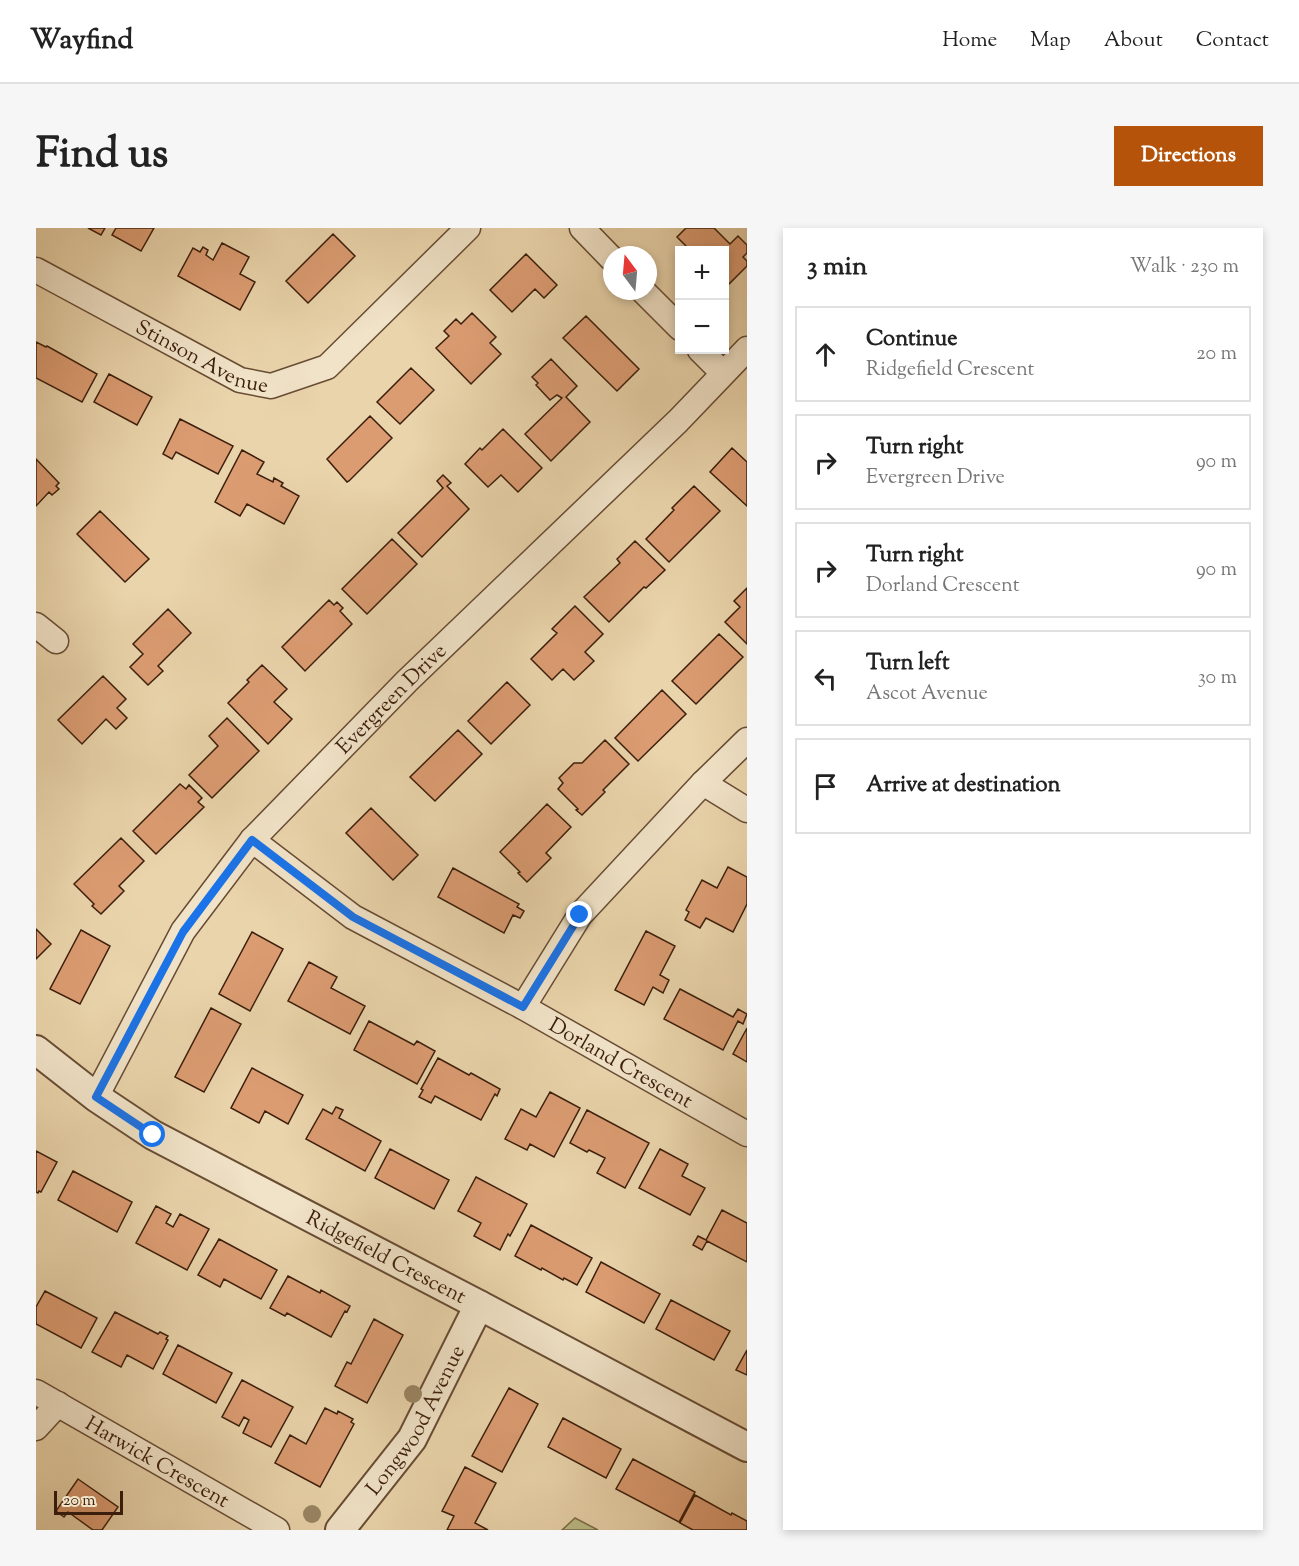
<!DOCTYPE html>
<html lang="en">
<head>
<meta charset="utf-8">
<style>
  body { margin:0; font-family:"Sorts Mill Goudy",serif; background:#f6f6f6; color:#222 }
  .controls { position:absolute; right:18px; top:18px; display:grid; overflow:hidden; border-radius:0px; box-shadow:0 3px 9px #0003 }
  .controls button { width:54px; height:54px; display:grid; place-items:center; padding:0; border:0; border-bottom:2px solid #e0e0e0; background:#fff; color:#222; font:30px sans-serif }
  .compass { position:absolute; left:567px; top:18px; width:54px; height:54px; border-radius:50%; background:#fff; box-shadow:0 3px 9px #0003; rotate:344deg }
  .scale { position:absolute; left:18px; bottom:15px; width:69px; box-sizing:border-box; padding-left:6px; border:3px solid #3b1e0c; border-top:0; font-size:16px; line-height:21px; white-space:nowrap; color:#3b1e0c; -webkit-text-stroke:4px #f1e3c8; paint-order:stroke }
  .stop { position:absolute; width:18px; height:18px; margin:-14px; border:4px solid #1a73e8; border-radius:50%; background:#fff }
  .stop.end { background:#1a73e8; border-color:#fff; box-shadow:0 2px 6px #0008 }
  .list { margin:0; padding:0; list-style:none }
  h2 { display:flex; justify-content:space-between; align-items:center; height:78px; margin:0; padding:0 24px; font-size:26px }
  h2 small { font-size:20px; font-weight:400; color:#767676 }
  .list li { display:grid; grid-template-columns:39px 1fr auto; gap:18px; align-items:center; box-sizing:border-box; height:96px; margin:0 12px 12px; padding:0 12px; border:2px solid #e0e0e0; border-radius:0px }
  .list b { display:block; font-size:22px; white-space:nowrap }
  .list p { margin:0; font-size:20px; white-space:nowrap; color:#767676 }
  .list em { font-size:20px; font-style:normal; color:#767676 }
  .icon { flex:none; width:33px; height:33px; fill:none; stroke:currentColor; stroke-width:2; stroke-linecap:round; stroke-linejoin:round }
  .map { position:relative; flex:none; width:711px; height:1302px; overflow:hidden; border-radius:0px }
  header { display:flex; align-items:center; gap:36px; box-sizing:border-box; height:84px; padding:0 30px; background:#fff; border-bottom:2px solid #e0e0e0 }
  header strong { font-size:28px }
  nav { display:flex; gap:33px; margin-inline-start:auto; font-size:21px }
  .intro { display:flex; align-items:center; justify-content:space-between; box-sizing:border-box; height:144px; padding:0 36px }
  h1 { margin:0; font-size:42px }
  .button { padding:15px 27px; border-radius:0px; background:#b45309; color:#fff; font-size:21px; font-weight:700 }
  main { display:flex; gap:36px; padding:0 36px }
  aside { flex:1; background:#fff; border-radius:0px; box-shadow:0 3px 9px #0003 }
  .map>svg:first-child { display:block }
</style>
</head>
<body>
<header>
<strong>Wayfind</strong>
<nav><a>Home</a><a>Map</a><a>About</a><a>Contact</a></nav>
</header>
<div class="intro"><h1>Find us</h1><a class="button">Directions</a></div>
<main>
<div class="map">
<svg width="711" height="1302" viewBox="0 0 711 1302">
  <rect width="100%" height="100%" fill="#ead4ab"/>
  <filter id="stains"><feTurbulence type="fractalNoise" baseFrequency=".00333" numOctaves="4"/><feColorMatrix values="0 0 0 0 .2 0 0 0 0 .09 0 0 0 0 .02 0 0 0 .5 -.17"/></filter>
  <radialGradient id="worn" r=".72"><stop offset=".6" stop-color="#630" stop-opacity="0"/><stop offset="1" stop-color="#630" stop-opacity=".3"/></radialGradient>
  <path fill="#bbbc86" stroke="#7b6d49" stroke-width="1.5" d="M539,1290L562,1302H526Z"/>
  <path fill="#dc9c72" stroke="#3b1e0c" stroke-width="1.5" d="M52,0H69L65,7Z
    M80,0H118L105,23L76,7Z
    M650,0H678L694,16L702,8L711,17V25L707,29L711,33V38L690,59L688,58V22H654L641,9Z
    M297,6L319,28L272,75L250,53Z
    M186,15L213,29L204,46L219,54L204,82L142,48L157,20L164,24L167,19L172,22L170,27L177,32Z
    M490,26L521,57L508,70L499,61L476,84L454,62Z
    M436,85L460,109L454,115L465,126L435,156L400,120L413,108L408,103L420,91L425,96Z
    M550,88L603,141L581,163L527,110Z
    M0,114L10,119L11,118L61,146L46,174L0,150Z
    M515,131L541,158L530,169L554,194L515,233L489,206L526,170L521,167L514,172L500,157L502,155L496,149Z
    M375,140L398,162L364,196L341,174Z
    M73,146L116,169L101,197L58,174Z
    M334,188L356,210L313,253L311,254L291,231Z
    M144,191L197,218L182,246L140,224L136,231L127,226Z
    M467,201L506,240L482,264L465,247L452,259L429,236L444,220L446,222Z
    M696,220L711,234V278L674,244Z
    M206,222L228,234L221,246L237,254L238,250L247,255L245,258L263,268L248,296L211,276L204,288L179,274Z
    M0,231L23,255L20,258L23,261L16,267L13,264L0,278Z
    M407,247L415,255L411,258L433,281L386,329L362,305L407,260L401,253Z
    M658,258L684,283L633,334L610,311L638,282L636,280Z
    M64,283L113,331L89,354L41,306Z
    M356,311L381,336L331,386L306,361Z
    M599,313L629,342L610,360L608,359L573,394L548,369L584,335L581,331Z
    M711,360V416L689,394L704,379L698,373Z
    M293,372L298,377L301,374L307,380L304,383L316,396L269,443L246,419Z
    M539,378L567,406L549,424L558,433L538,452L527,441L516,452L495,431L521,405L516,401Z
    M132,381L155,405L122,438L127,443L112,457L94,439L107,426L97,416Z
    M683,406L707,429L660,476L636,453Z
    M226,437L251,461L238,474L256,491L232,516L192,475L213,454L211,452Z
    M67,448L90,471L81,480L91,490L80,501L70,491L46,516L22,492Z
    M471,454L494,477L455,516L432,493Z
    M626,462L650,486L602,533L579,510Z
    M191,490L223,523L176,570L153,547L182,518L173,508Z
    M422,502L446,526L399,573L374,549Z
    M569,512L593,536L567,562L569,564L546,587L540,582L542,581L522,561L527,555L523,550L538,535H546Z
    M144,556L150,561L153,557L166,570L162,574L168,579L120,626L97,603Z
    M511,576L535,599L510,625L515,630L491,654L482,645L484,644L464,624Z
    M335,580L382,627L357,652L310,605Z
    M85,610L108,633L83,658L88,663L65,686L56,678L58,676L38,656Z
    M692,639L711,649V676L697,704L670,690L664,700L649,692L653,684L650,682L666,652L681,660Z
    M417,640L483,676L481,679L488,683L484,690L477,687L468,705L402,669Z
    M0,701L15,716L0,731Z
    M45,702L74,718L44,776L14,761Z
    M610,703L639,718L624,747L633,752L627,765L617,759L608,777L579,762Z
    M216,704L247,721L214,783L183,766Z
    M273,734L301,749L295,760L329,778L314,806L252,773Z
    M644,761L697,789L702,781L711,786L707,796L702,793L687,822L628,791Z
    M175,780L205,796L168,864L139,849Z
    M333,793L378,817L381,813L399,823L381,856L318,822Z
    M711,800V834L697,826Z
    M402,830L433,847L435,845L464,861L461,868L459,866L445,892L399,868L395,875L383,869L387,862L385,861Z
    M216,840L267,867L252,896L229,883L223,895L195,880Z
    M514,864L544,880L518,929L494,916L491,922L469,911L485,881L500,889Z
    M300,879L307,882L303,890L345,913L329,943L270,911L287,881L296,886Z
    M551,882L613,915L589,960L561,945L569,930L553,922L551,924L534,915Z
    M354,921L413,952L398,981L339,950Z
    M624,921L652,936L646,948L669,960L654,987L603,960Z
    M0,923L21,934L5,964L3,963L2,965L0,964Z
    M37,943L96,974L81,1004L22,972Z
    M440,949L491,976L474,1008L472,1006L464,1022L438,1008L445,995L422,983Z
    M120,978L135,986L130,995L137,999L144,986L173,1001L151,1042L100,1015Z
    M686,982L711,995V1034L671,1013L666,1022L657,1017L662,1008L670,1012Z
    M495,997L556,1030L541,1057L528,1050L527,1052L506,1040L505,1042L479,1028Z
    M183,1011L241,1042L225,1071L188,1051L184,1059L162,1047Z
    M565,1034L624,1066L608,1095L550,1064Z
    M252,1048L284,1065L285,1062L314,1078L311,1084L309,1083L295,1109L251,1085L249,1088L234,1080Z
    M9,1063L61,1090L45,1120L0,1096V1079Z
    M635,1072L694,1103L678,1132L620,1101Z
    M79,1084L122,1106L124,1104L132,1108L130,1111L132,1112L117,1141L91,1127L85,1139L56,1124Z
    M338,1091L367,1107L331,1175L299,1158L311,1134L315,1136Z
    M142,1117L196,1145L180,1175L127,1146Z
    M711,1122V1147L700,1142Z
    M206,1152L257,1179L235,1219L207,1205L213,1192L208,1189L203,1198L186,1189Z
    M473,1160L502,1176L466,1244L436,1228Z
    M289,1180L301,1186L302,1183L317,1191L315,1194L318,1196L284,1259L239,1235L254,1207L270,1216Z
    M527,1190L585,1221L570,1250L512,1219Z
    M597,1231L659,1264L643,1294L580,1261Z
    M429,1239L460,1255L439,1295L452,1302H411L418,1288L406,1283Z
    M42,1251L82,1279L66,1302H57L32,1284L28,1289L20,1283Z
    M659,1267L695,1287L696,1285L711,1293V1302H657L644,1295Z"/>
  <g fill="none" stroke-linecap="round" stroke-linejoin="round">
    <g stroke="#674c34" stroke-width="27">
      <g id="minor">
        <path d="M546,0L576,31"/>
        <path id="s1" d="M0,42L204,152L235,158L291,139L432,0"/>
        <path d="M607,63L644,100"/>
        <path d="M664,122L687,145"/>
        <path d="M0,397L20,413"/>
        <path d="M667,555L711,582"/>
        <path id="s2" d="M216,612L317,689L487,779L711,906"/>
        <path d="M487,779L544,687L667,555L711,512"/>
        <path id="s3" d="M60,869L147,703L216,612L371,453L642,193L711,121"/>
        <path id="s4" d="M0,1164L241,1302"/>
        <path d="M0,1200L22,1176"/>
      </g>
    </g>
    <g stroke="#674c34" stroke-width="32">
      <g id="tertiary">
        <path id="s5" d="M0,822L60,869L117,907L443,1077L711,1219"/>
        <path id="s6" d="M304,1302L376,1211L443,1077"/>
      </g>
    </g>
    <use href="#minor" stroke="#f1e3c8" stroke-width="24"/>
    <use href="#tertiary" stroke="#f1e3c8" stroke-width="28"/>
  </g>
  <g fill="#9b8664">
    <circle cx="377" cy="1166" r="9"/>
    <circle cx="276" cy="1286" r="9"/>
  </g>
  <g fill="none" stroke-linecap="round" stroke-linejoin="round">
    <path stroke="#1a73e8" stroke-width="8" d="M117,907L60,869L147,704L216,612L317,689L487,779L544,687"/>
  </g>
  <g text-anchor="middle" stroke-width="5" stroke-linejoin="round" paint-order="stroke">
    <g font-size="21" fill="#3b1e0c" stroke="#f1e3c8">
      <text dy="7" stroke="none"><textPath href="#s1" startOffset="188">Stinson Avenue</textPath></text>
      <text dy="7" stroke="none"><textPath href="#s3" startOffset="500">Evergreen Drive</textPath></text>
      <text dy="7" stroke="none"><textPath href="#s2" startOffset="432">Dorland Crescent</textPath></text>
      <text dy="7" stroke="none"><textPath href="#s5" startOffset="408">Ridgefield Crescent</textPath></text>
      <text dy="7" stroke="none"><textPath href="#s6" startOffset="134">Longwood Avenue</textPath></text>
      <text dy="7" stroke="none"><textPath href="#s4" startOffset="140">Harwick Crescent</textPath></text>
    </g>
  </g>
  <rect width="100%" height="100%" filter="url(#stains)"/>
  <rect width="100%" height="100%" fill="url(#worn)"/>
</svg>
<div class="controls">
<button>+</button>
<button>−</button>
</div>
<svg class="compass" viewBox="-18 -18 36 36"><path d="M0-13l5 13h-10z" fill="#e53935"/><path d="M0 13l5-13h-10z" fill="#767676"/></svg>
<div class="scale">20 m</div>
<div class="stop" style="left:117px;top:907px"></div>
<div class="stop end" style="left:544px;top:687px"></div>
</div>
<aside>
<h2>3 min<small>Walk · 230 m</small></h2>
<ul class="list">
<li><svg class="icon" aria-label="ahead" viewBox="0 0 24 24"><path d="M12 20V5M6 11l6-6 6 6"/></svg><div><b>Continue</b><p>Ridgefield Crescent</p></div><em>20 m</em></li>
<li><svg class="icon" aria-label="right" viewBox="0 0 24 24"><path d="M7 20v-9h11M14 6l5 5-5 5"/></svg><div><b>Turn right</b><p>Evergreen Drive</p></div><em>90 m</em></li>
<li><svg class="icon" aria-label="right" viewBox="0 0 24 24"><path d="M7 20v-9h11M14 6l5 5-5 5"/></svg><div><b>Turn right</b><p>Dorland Crescent</p></div><em>90 m</em></li>
<li><svg class="icon" aria-label="left" viewBox="0 0 24 24"><path d="M17 20v-9H6M10 6l-5 5 5 5"/></svg><div><b>Turn left</b><p>Ascot Avenue</p></div><em>30 m</em></li>
<li><svg class="icon" aria-label="arrive" viewBox="0 0 24 24"><path d="M6 21V4h12l-3 4 3 4H6"/></svg><div><b>Arrive at destination</b></div></li>
</ul>
</aside>
</main>
</body>
</html>
